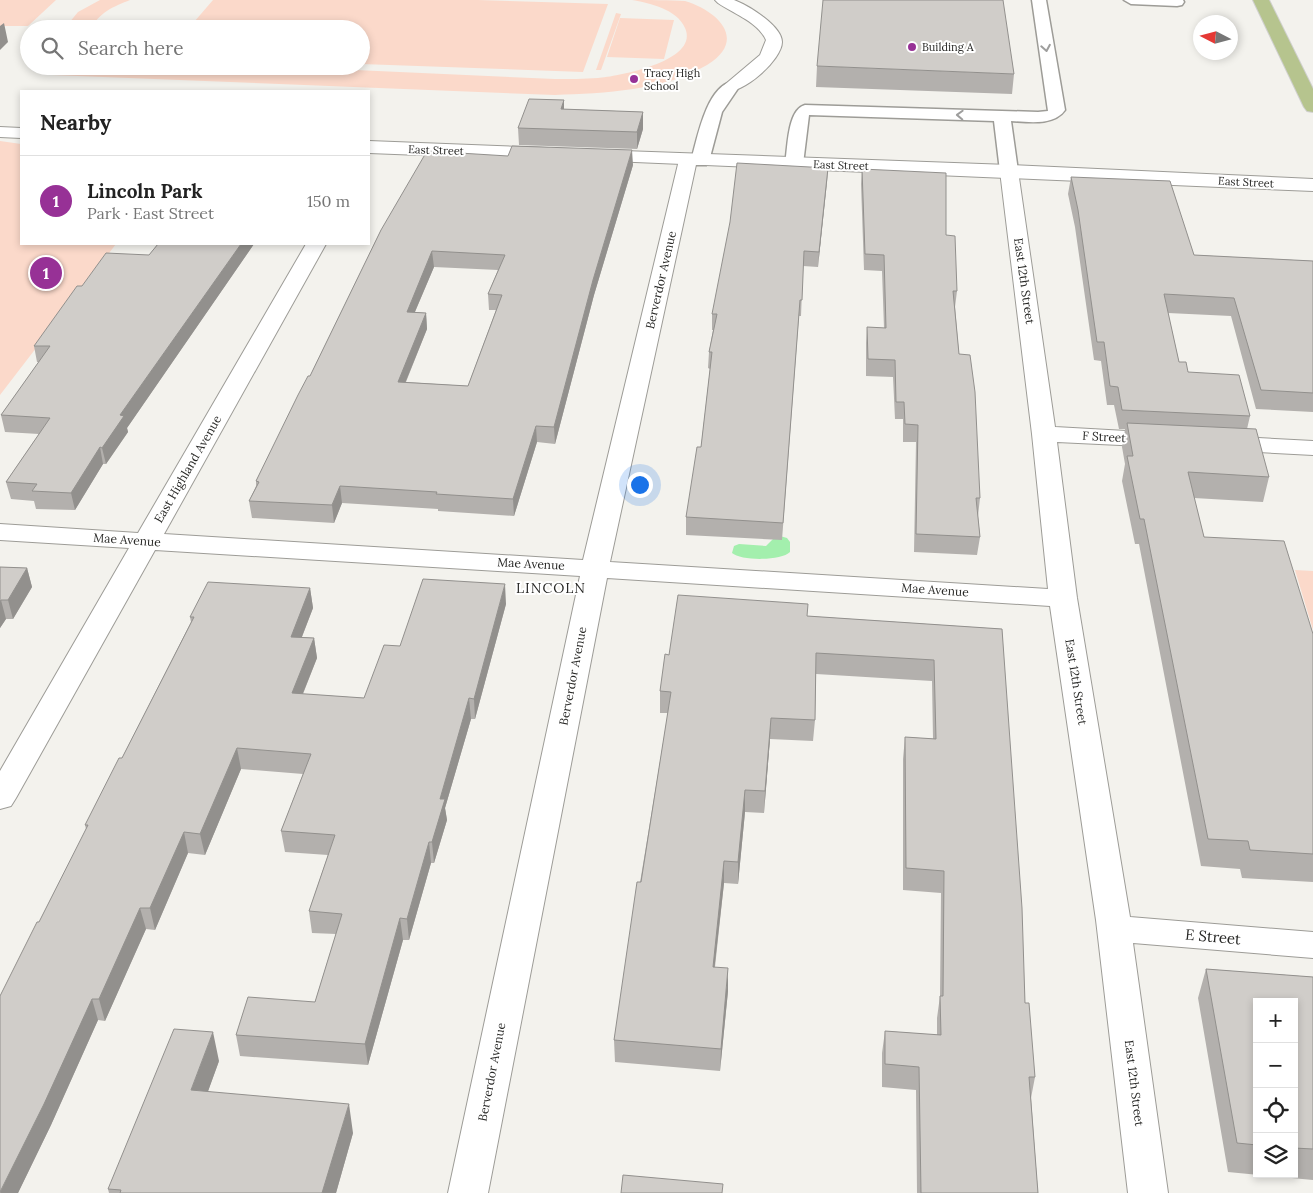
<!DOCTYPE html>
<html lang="en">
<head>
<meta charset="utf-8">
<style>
  body { margin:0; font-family:Lora,serif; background:#f2f2f2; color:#222 }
  .controls { position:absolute; right:15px; bottom:15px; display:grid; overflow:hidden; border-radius:0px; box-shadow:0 2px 8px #0003 }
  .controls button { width:45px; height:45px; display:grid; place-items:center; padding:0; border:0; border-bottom:1px solid #e0e0e0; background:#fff; color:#222; font:25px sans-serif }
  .compass { position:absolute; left:1193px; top:15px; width:45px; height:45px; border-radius:50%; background:#fff; box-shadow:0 2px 8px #0003; rotate:276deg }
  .you { position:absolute; left:639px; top:484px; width:18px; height:18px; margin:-12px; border:4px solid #fff; border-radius:50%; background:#1a73e8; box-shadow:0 0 0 8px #1a73e833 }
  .badge { display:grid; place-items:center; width:32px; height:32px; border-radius:50%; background:#973196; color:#fff; font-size:16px; font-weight:700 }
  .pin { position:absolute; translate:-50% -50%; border:2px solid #fff; box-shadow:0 1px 5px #0006 }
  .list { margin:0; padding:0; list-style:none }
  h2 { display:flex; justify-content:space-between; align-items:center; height:65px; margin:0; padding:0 20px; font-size:21px }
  h2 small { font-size:16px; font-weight:400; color:#767676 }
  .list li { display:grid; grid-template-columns:32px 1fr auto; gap:15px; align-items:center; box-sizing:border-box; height:90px; padding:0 20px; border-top:1px solid #e0e0e0 }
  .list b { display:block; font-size:19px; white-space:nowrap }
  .list p { margin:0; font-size:16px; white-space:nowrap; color:#767676 }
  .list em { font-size:16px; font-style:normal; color:#767676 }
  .icon { flex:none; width:28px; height:28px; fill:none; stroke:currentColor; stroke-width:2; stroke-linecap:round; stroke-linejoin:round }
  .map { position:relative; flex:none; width:1313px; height:1193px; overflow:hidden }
  .search { position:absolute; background:#fff; box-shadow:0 2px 8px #0003; left:20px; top:20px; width:350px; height:55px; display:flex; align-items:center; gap:12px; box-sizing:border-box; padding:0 18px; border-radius:28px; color:#767676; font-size:19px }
  .panel { position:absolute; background:#fff; box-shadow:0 2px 8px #0003; left:20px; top:90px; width:350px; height:155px; border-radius:0px }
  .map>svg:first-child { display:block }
</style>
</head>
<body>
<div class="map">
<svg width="1313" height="1193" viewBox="0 0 1313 1193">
  <rect width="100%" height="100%" fill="#f3f2ed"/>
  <path fill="#fbd9ca" d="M0,0H56L28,26H0Z
    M100,0H130C115,6 97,13 92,29H64L78,12Z
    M213,0H478L608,4L583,72L361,64V29H188Z
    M632,0C646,0 672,0 685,1C718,11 748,40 707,65C663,91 605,93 555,95L52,75L60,66H267L555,79C569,79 584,79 598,78C619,76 700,61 685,28C677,9 649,3 632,0Z
    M616,13L621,14L601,70H596Z
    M620,18L674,20L664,59L607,57Z
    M0,141L21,144V244H116L0,395Z
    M1295,570L1313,571V630Z"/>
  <path fill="#a3efad" d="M780,536L787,538L790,542V552C781,561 741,561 732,553L734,546L739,544L766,546L774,538Z"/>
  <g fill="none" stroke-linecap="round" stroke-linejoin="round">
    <g stroke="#9d9c97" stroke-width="3">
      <path id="lane" d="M1032,0H1046L1065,110C1054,126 1029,122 1011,121L1018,171L1015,175L1009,176L1003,175L1000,171L994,121L809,115L803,164L800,168H788L785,164C788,148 787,110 805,105L1038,112L1048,111Z
        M1124,0H1183L1184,2L1182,5L1177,6L1131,4Z
        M731,82L737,84L739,87L722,112L709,161L706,165H694L691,161C697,140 706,88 731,82Z"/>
    </g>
    <g stroke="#9d9c97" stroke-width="2">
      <path id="street" d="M715,0C721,0 729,0 734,0C748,5 782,26 782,42C782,60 742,95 725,91L722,87L760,55L766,40C758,22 734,14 718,3Z
        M688,154L695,156L697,160L610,562L1048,589L1032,434L1000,171L1002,167L1009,165L1016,167L1018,171L1055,427L1162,433L1171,435L1174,440L1171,445L1162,447L1057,442L1077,598L1130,917L1313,932V958L1133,943L1168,1193H1128L1096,920L1050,606L607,578L488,1193H448L580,576L155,550L16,798L11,806L0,809V771L129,548L0,540V524L138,533L306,244H326L164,534L583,560L679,160L681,156Z
        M1222,436L1313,441V455L1222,450L1213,448L1210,443L1213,438Z"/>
    </g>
    <g stroke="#9d9c97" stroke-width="2">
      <path id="secondary" d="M0,127L21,128V138L0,137Z
        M369,141L547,148L554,150L556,154L554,158L547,160L369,153Z
        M595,150L1009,165L1313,179V191L588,160L586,156L588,152Z"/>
    </g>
    <g stroke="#d0d0cf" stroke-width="2">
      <path id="primary" d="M1253,0H1269L1313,89V112L1307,111L1304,107Z"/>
    </g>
    <use href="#lane" fill="#fff" fill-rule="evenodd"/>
    <use href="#street" fill="#fff" fill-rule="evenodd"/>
    <use href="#secondary" fill="#fff" fill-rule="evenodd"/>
    <use href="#primary" fill="#b6c48e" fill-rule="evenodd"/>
  </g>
  <path fill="#b3b0ad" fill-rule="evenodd" d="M817,66L1014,74L1012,94L816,87Z
    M564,100V109L643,112V129L637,149L519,145L518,128Z
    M633,165L594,295L555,444L537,442L514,516L438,511V509L342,503L334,523L252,518L249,501L256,486V481L310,376L381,230ZM434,267L498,270L488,294L489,310H496L468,386L406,382L427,329L426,313L415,312Z
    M828,168L818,267L803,266L801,316H799L782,540L686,535V517L701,447L710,369L708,368L709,352L713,330H712V314Z
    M862,169L946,235L957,291L955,307L959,354L980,498L978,516L980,537L977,555L914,552L916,442H903V419H895L893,377L866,376V343L867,327L884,328L882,271L864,270L861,184Z
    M1071,177L1194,255L1313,261V412L1256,409L1231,316L1168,313L1179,362L1188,372L1250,416L1247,429L1269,477L1263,502L1194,498L1204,537L1313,634V882L1242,878L1240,869L1201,866L1139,544H1135L1122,481L1125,464L1122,447L1125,429H1119L1114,405H1107L1101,361L1094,360L1075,227L1068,194Z
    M158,244H254L127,428L128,432L106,464H103L75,510L36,509L34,501L11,499L6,482L39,434L5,432L1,415L39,362H37L34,346L82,286L149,255Z
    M0,567L27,568L32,587L13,619H6L0,628Z
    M310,588L313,608L302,637L314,638L317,658L303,694L364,698L400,646L506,604L475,719H471L445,808L447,820L434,863H431L409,940H403L368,1065L240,1056L236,1035L315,1002L336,934L312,933L309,911L328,855L285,852L281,831L303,774L241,769L205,855L188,853L155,930L146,929L105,1021L98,1020L51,1125L18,1193H0L86,829L85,825L122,758L191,622L190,617Z
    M807,616L1002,629L1025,1003L1035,1077L1031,1098L1038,1193H917L916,1090L882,1087V1053L885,1031L937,1035V1018L940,996L941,893L903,890V759L905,737L933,739L932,681L816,674L815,720L813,741L770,739L764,813L745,812L738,884L724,883L715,967L728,991L720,1071L615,1062L614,1040L668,713H660V691L669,655Z
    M1206,969L1313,977V1180L1228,1172L1198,998ZM1257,1002H1294V1174H1257Z
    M219,1061L208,1091L353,1133L336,1193H109L108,1189Z"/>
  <path fill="#92908d" d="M4,23L8,42L0,50V26Z
    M564,100V117L561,109Z
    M643,112V129L637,149V132Z
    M632,150L633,165L594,295L555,444L554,427L593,280Z
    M828,168L827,182L818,267L819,252Z
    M241,244H254L127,428L128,432L106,464L102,448L120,415Z
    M432,251L434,267L408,328L407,312Z
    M426,313L427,329L399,398L398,382Z
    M536,426L537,442L514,516L513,499Z
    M100,447L103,464L75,510L71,493Z
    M340,486L342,503L334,523L332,505Z
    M27,568L32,587L13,619L8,600Z
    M505,584L506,604L475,719L474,699Z
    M310,588L313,608L294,657L291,637Z
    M1,600L6,619L0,628V602Z
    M314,638L317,658L295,713L292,693Z
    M469,698L471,719L445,808L447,820L434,863L432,842L440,799Z
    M771,718L770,739L764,813L765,791Z
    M237,748L241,769L205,855L200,834Z
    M745,790V812L738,884V862Z
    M184,832L188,853L155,930L150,908Z
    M429,842L431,863L409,940L407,919Z
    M724,861V883L712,989L713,967Z
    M140,908L146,929L105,1021L99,999Z
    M400,918L403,940L368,1065L365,1044Z
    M728,968V991L720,1071L721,1049Z
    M92,999L98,1020L51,1125L18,1193H0Z
    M213,1032L219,1061L198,1119L191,1090Z
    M349,1104L353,1133L336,1193H322Z"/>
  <path fill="#d0cdc9" stroke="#92908d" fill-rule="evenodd" d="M823,0H1003L1014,74L817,66Z
    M529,99L564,100L561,109L643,112L637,132L518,128Z
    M512,146L632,150L593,280L554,427L536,426L513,499L436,494L437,492L340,486L332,505L249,501L259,482L256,481L298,395L308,376H310L381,230L427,151L508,156ZM432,251L505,255L488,294L502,295L468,386L398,382L426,313L407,312Z
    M737,163L828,168L819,252L804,251L802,300H800L783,523L686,517L697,447H701L712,352H709L717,314H712L730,222Z
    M862,169L946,173V235L955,236L957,291H953L959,354L970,355L975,392L980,498H976L980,537L916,534L918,425L905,424L904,402H896L895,360L868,359L867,327L886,328L884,255L865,254Z
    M1071,177L1170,181L1194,255L1313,261V393L1261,390L1234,298L1164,294L1179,362H1186L1188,372L1239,375L1250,416L1122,410L1118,387L1110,386L1104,342H1097L1078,210Z
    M158,244H241L120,415L124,416L102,448L100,447L71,493L32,491L37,484L6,482L50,418L1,415L50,346H34L77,286H82L106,253L149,255Z
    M1127,423L1256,429L1269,477L1188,472L1204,537L1284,541L1313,634V854L1250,850L1248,841L1208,839L1144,519H1140L1127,456H1133Z
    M0,567L27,568L8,600H1L0,602Z
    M423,579L505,584L474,699L469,698L440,799H445L432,842H429L407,919L400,918L365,1044L236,1035L248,997L315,1002L342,914L309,911L335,835L281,831L311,754L237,748L200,834L184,832L150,908H140L99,999H92L44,1104L0,1192V996L37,922H39L88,825H85L119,758H122L194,617H190L208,582L310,588L291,637L314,638L292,693L364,698L384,645L400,646Z
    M678,595L808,604L807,616L1002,629L1022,908L1025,1003H1029L1035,1077H1029L1038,1193H921L919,1067L885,1064V1031L941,1035L940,996H943L944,871L906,868L905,737L936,739L934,660L816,653L815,720L771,718L765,791L745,790L738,862L724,861L713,967L728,968L721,1049L614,1040L637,882H641L671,692L660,691L665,654L669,655Z
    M1206,969L1313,977V1149L1294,1148V1002H1257V1145L1237,1143Z
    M174,1029L213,1032L191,1090L349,1104L322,1193H120L121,1190L108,1189Z
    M623,1175L723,1184L722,1193H621Z"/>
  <defs><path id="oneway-chevron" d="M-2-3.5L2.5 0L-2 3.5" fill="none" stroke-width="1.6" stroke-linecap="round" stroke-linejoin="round" transform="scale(1.25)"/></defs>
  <g stroke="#9e9e9d">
    <use href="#oneway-chevron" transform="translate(1046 48) rotate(80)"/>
    <use href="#oneway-chevron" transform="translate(960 115) rotate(-178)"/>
  </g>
  <g fill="#973196" stroke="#fff" stroke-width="2">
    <circle cx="912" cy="47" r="5"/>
    <circle cx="634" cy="79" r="5"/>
  </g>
  <g text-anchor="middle" stroke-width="4" stroke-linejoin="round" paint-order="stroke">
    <g font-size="11" fill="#282826" stroke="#fff" text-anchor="start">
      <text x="922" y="51">Building A</text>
      <text x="644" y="77">Tracy High<tspan x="644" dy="13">School</tspan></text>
    </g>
    <g font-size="11" fill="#282826" stroke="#fff">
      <text transform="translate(436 150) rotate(2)" y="4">East Street</text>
      <text transform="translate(841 165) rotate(2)" y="4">East Street</text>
      <text transform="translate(1246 182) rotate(3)" y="4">East Street</text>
    </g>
    <g font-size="12" fill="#282826" stroke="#fff">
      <text transform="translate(661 280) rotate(-77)" y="4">Berverdor Avenue</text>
      <text transform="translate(1024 281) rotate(82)" y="4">East 12th Street</text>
      <text transform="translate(1104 437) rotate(3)" y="4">F Street</text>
      <text transform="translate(188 469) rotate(-60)" y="4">East Highland Avenue</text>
      <text transform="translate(127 540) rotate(4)" y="4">Mae Avenue</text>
      <text transform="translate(531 564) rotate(3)" y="4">Mae Avenue</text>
      <text transform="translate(935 590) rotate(4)" y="4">Mae Avenue</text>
      <text transform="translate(573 676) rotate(-79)" y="4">Berverdor Avenue</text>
      <text transform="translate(1076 682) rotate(81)" y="4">East 12th Street</text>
      <text transform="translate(492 1072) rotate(-79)" y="4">Berverdor Avenue</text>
      <text transform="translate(1134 1083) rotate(83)" y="4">East 12th Street</text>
    </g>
    <g font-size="14" letter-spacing="1" fill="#282826" stroke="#fff">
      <text x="551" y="593">LINCOLN</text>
    </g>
    <g font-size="15" fill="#282826" stroke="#fff">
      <text transform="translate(1213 937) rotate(5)" y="5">E Street</text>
    </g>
  </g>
</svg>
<div class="controls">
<button>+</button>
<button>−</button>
<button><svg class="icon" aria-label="locate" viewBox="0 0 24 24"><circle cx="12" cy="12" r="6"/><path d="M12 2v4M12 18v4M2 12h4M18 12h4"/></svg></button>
<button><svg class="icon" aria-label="layers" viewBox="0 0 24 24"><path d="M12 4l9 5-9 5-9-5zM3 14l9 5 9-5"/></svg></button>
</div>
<svg class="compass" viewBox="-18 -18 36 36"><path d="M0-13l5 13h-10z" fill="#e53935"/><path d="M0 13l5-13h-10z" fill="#767676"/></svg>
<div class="you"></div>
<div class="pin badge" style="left:46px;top:273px">1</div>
<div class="search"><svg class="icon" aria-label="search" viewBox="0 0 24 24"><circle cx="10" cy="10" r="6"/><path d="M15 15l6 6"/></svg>Search here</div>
<section class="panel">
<h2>Nearby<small></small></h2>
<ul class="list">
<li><span class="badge">1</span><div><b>Lincoln Park</b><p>Park · East Street</p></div><em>150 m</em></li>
</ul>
</section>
</div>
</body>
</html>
